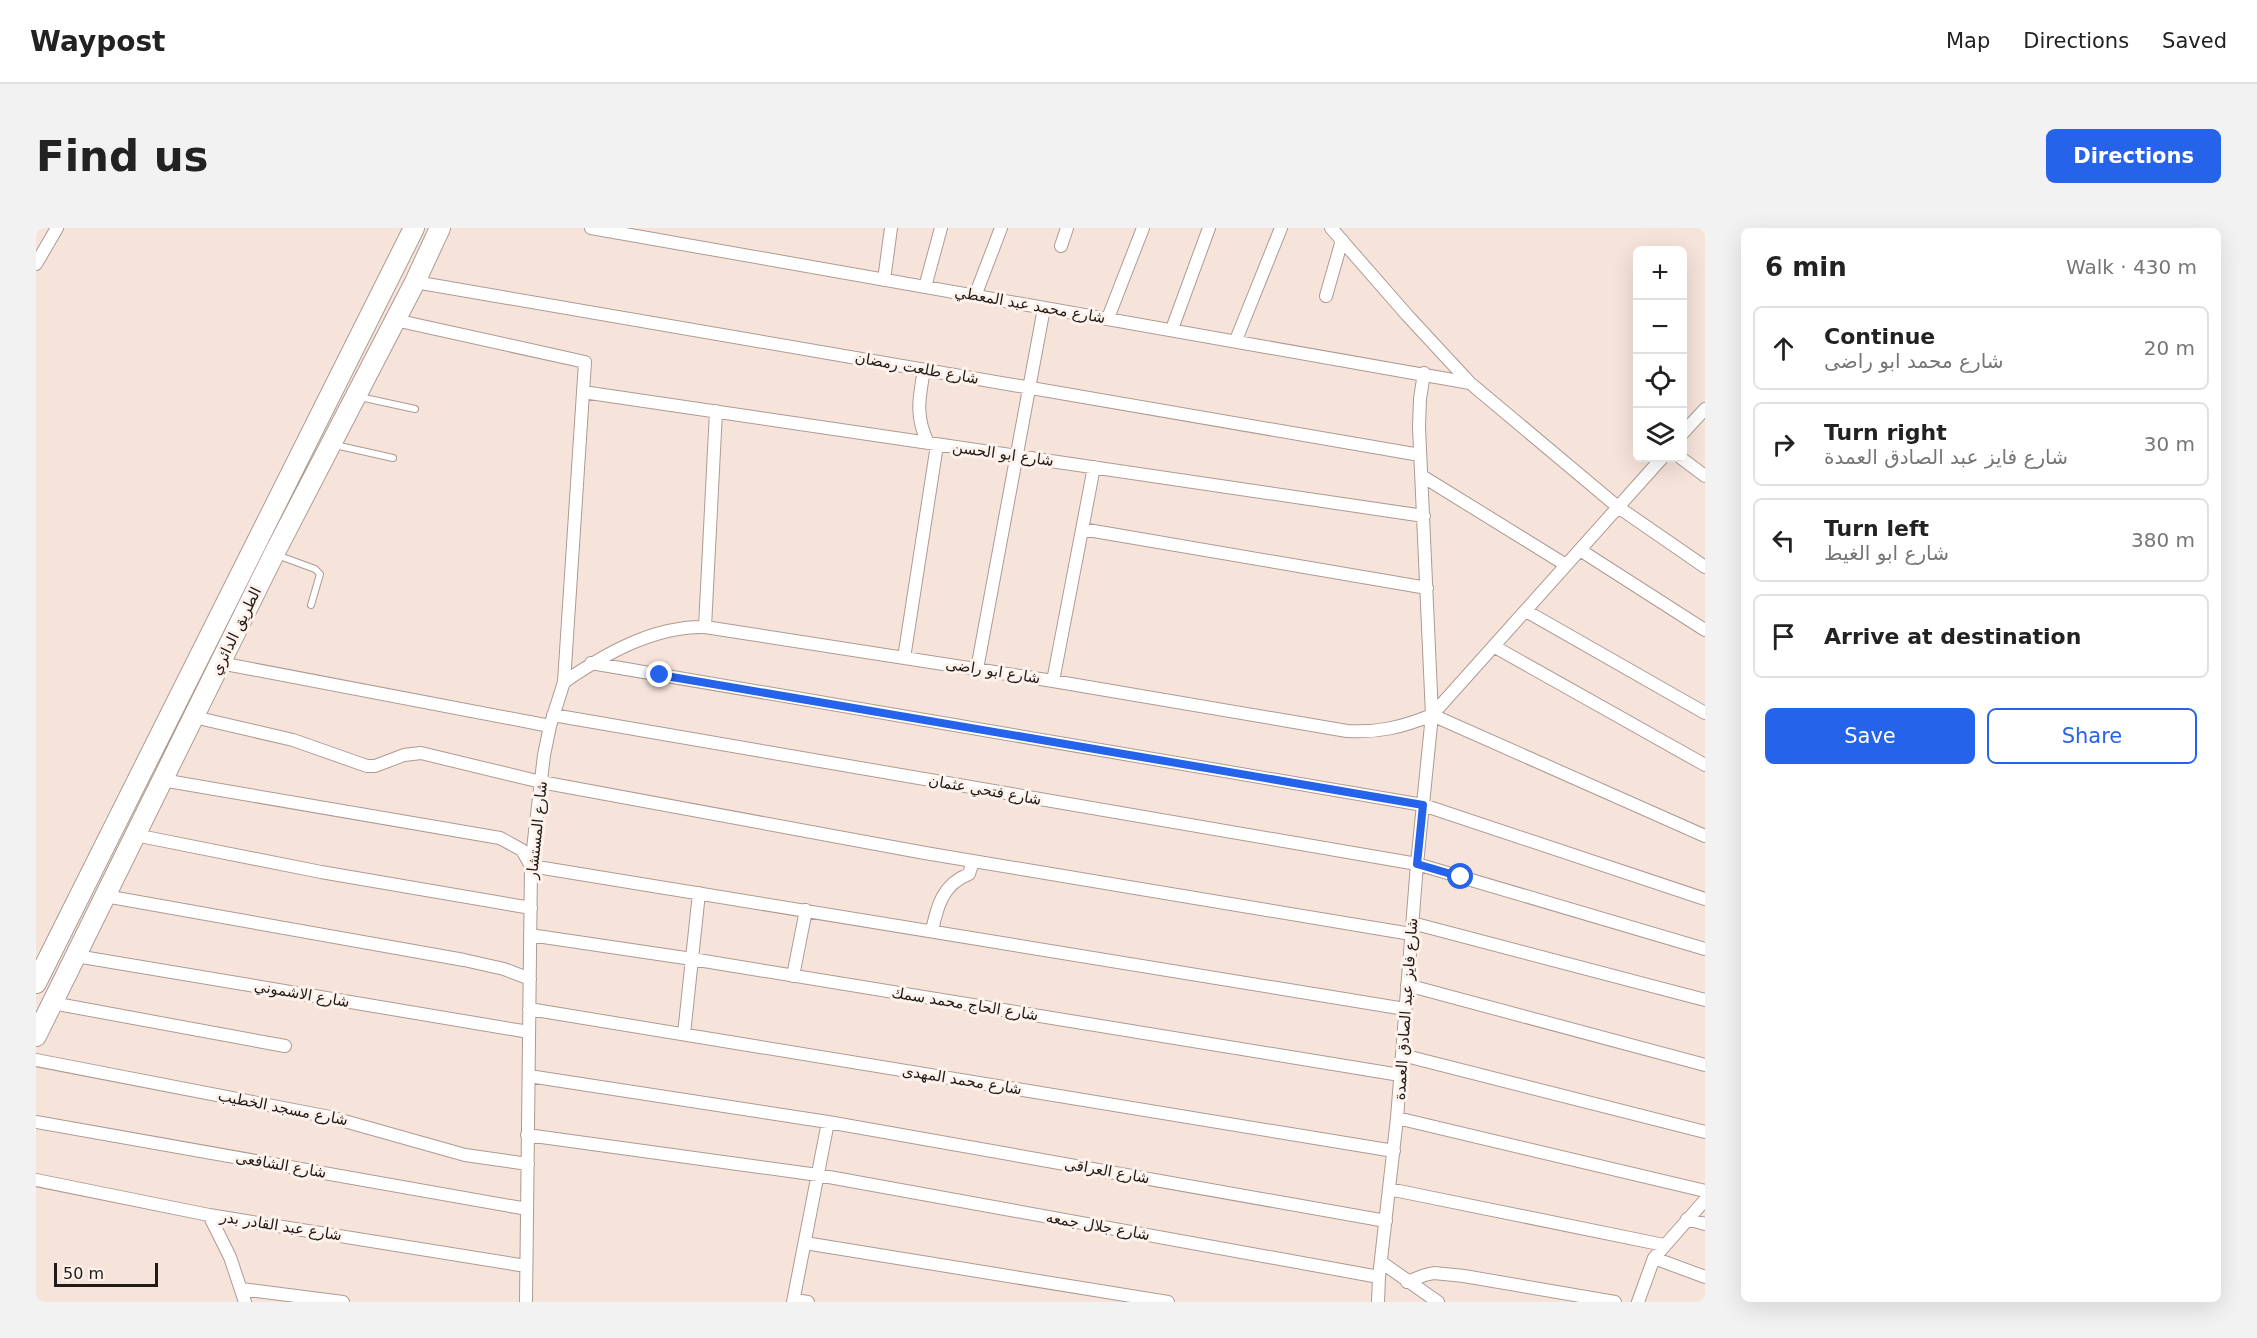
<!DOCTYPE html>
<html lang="en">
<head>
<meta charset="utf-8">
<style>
  body { margin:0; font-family:"DejaVu Sans",Vazirmatn,sans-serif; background:#f2f2f2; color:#222 }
  .controls { position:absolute; right:18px; top:18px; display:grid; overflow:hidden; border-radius:9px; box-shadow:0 6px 24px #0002 }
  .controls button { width:54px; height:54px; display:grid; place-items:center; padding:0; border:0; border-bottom:2px solid #e0e0e0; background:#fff; color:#222; font:30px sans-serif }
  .scale { position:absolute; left:18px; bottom:15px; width:104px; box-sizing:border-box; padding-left:6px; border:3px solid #211a17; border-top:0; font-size:16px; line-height:21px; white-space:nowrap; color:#211a17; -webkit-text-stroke:4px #fdf2ec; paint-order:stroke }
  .stop { position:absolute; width:18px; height:18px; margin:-14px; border:4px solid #2563eb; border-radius:50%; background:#fff }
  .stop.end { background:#2563eb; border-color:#fff; box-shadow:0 2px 6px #0008 }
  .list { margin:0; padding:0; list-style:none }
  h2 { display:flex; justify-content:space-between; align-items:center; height:78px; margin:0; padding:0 24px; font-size:26px }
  h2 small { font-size:20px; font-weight:400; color:#767676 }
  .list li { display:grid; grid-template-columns:39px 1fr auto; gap:18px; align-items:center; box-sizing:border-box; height:84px; margin:0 12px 12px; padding:0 12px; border:2px solid #e0e0e0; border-radius:9px }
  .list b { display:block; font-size:22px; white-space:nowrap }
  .list p { margin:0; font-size:20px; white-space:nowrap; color:#767676 }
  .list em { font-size:20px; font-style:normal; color:#767676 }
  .actions { display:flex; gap:12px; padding:18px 24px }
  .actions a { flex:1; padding:14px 0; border:2px solid #2563eb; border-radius:9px; text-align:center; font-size:21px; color:#2563eb }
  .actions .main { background:#2563eb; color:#fff }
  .icon { flex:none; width:33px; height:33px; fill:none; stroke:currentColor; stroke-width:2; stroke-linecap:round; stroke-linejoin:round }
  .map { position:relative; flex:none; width:1669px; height:1074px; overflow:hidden; border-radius:9px }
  header { display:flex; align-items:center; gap:36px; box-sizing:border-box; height:84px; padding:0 30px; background:#fff; border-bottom:2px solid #e0e0e0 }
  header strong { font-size:28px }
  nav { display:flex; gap:33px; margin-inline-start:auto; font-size:21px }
  .intro { display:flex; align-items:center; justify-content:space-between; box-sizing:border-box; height:144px; padding:0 36px }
  h1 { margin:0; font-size:42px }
  .button { padding:15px 27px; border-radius:9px; background:#2563eb; color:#fff; font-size:21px; font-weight:700 }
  main { display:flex; gap:36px; padding:0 36px }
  aside { flex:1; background:#fff; border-radius:9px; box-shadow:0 6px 24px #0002 }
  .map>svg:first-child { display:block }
</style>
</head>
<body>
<header>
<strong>Waypost</strong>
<nav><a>Map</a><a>Directions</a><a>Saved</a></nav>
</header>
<div class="intro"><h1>Find us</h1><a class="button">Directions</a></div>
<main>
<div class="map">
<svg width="1669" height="1074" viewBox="0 0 1669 1074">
  <rect width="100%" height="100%" fill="#f6e3da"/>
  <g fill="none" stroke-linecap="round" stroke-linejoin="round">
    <g stroke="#ad9b93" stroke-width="8">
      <path id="service" d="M324,169L379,181
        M299,217L357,230
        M241,327L279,341L284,346L275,377"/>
    </g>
    <g stroke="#ad9b93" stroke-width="14">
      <path id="minor" d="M555,0L1434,155
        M1295,0L1371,87L1434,155L1582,279L1669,339
        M1025,18L1031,0
        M0,36L21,0
        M848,52L855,0
        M379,54L1384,227
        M889,59L905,0
        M939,68L965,0
        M1290,68L1306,12
        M1072,90L1107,0
        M359,92L549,134L528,454L514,498L508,527L495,638L490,1074
        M1136,101L1173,0
        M1200,112L1245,0
        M888,142C883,170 879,188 892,215
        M547,164L1388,288
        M1646,206L1669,181
        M1645,230L1669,248
        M1386,248L1530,337
        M1046,301L1391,360
        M1544,322L1669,402
        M1490,383L1669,485
        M669,399L680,183
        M1459,419L1669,537
        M868,430L901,217
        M184,435L514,498
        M555,435L1387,577L1669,671
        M941,441L1008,80
        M1017,453L1058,239
        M528,454C569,426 617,398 669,399L1017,453L1311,503C1342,505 1367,499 1396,487L1626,230
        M517,487L1381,636L1669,721
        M1396,487L1669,608
        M158,489L257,512L331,538H339L368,527L385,525L505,554L889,625L1375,706
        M126,552L464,610L486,622L495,638L1369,781
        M99,607L285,644L495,680
        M69,668L428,732L468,741L494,751
        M1376,695L1669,772
        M896,703C901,678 907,656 933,646L937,633
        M494,707L656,731L1364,847
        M40,728L493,804
        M757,748L770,682
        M1371,757L1669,837
        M16,775L249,818
        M493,781L1358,923
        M648,806L663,665
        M1366,827L1669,904
        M0,832L294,889L429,927L492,936
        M493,848L792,894L1350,993
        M1361,890L1669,963
        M0,894L491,981
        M491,907L782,947L1343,1049
        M0,952L173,987L490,1038
        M1353,961L1628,1017
        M173,987L194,1029L209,1074
        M1651,991L1669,996
        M769,1015L1132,1074
        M1618,1030L1669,1049
        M1345,1034L1402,1074
        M1371,1054L1389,1047L1398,1045L1428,1048L1579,1074
        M205,1061L307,1074
        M758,1072L772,1074
        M757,1074L792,894
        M1342,1074L1343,1049L1361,890L1381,636L1396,487L1383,199L1384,171L1388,145
        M1602,1074L1618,1030L1669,972"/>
    </g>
    <g stroke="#ad9b93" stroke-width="22">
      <path id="trunk" d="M0,755L378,0
        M0,808L238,326L379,54L404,0"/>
    </g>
    <use href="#service" stroke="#fff" stroke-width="6"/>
    <use href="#minor" stroke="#fff" stroke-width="12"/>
    <use href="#trunk" stroke="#fff" stroke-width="20"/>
  </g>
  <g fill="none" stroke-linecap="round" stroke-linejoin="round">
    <path stroke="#2563eb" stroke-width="8" d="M624,447L1387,577L1381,636L1425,649"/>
  </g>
  <g text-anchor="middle" stroke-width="6" stroke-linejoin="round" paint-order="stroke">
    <g font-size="15" fill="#211a17" stroke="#fdf2ec">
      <text transform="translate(994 77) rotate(10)" y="5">شارع محمد عبد المعطي</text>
      <text transform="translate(881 140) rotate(10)" y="5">شارع طلعت رمضان</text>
      <text transform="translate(967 226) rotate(8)" y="5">شارع ابو الحسن</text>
      <text transform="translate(200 403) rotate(-64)" y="5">الطريق الدائري</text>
      <text transform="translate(957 443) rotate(9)" y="5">شارع ابو راضى</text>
      <text transform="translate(949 562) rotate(10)" y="5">شارع فتحي عثمان</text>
      <text transform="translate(501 602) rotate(-84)" y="5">شارع المستشار</text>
      <text transform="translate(266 766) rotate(10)" y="5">شارع الاشموني</text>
      <text transform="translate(929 776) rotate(9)" y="5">شارع الحاج محمد سمك</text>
      <text transform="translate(1370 781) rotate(-86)" y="5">شارع فايز عبد الصادق العمدة</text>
      <text transform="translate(926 852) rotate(9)" y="5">شارع محمد المهدى</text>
      <text transform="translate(247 880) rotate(11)" y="5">شارع مسجد الخطيب</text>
      <text transform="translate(245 937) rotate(10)" y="5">شارع الشافعى</text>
      <text transform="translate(1071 943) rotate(10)" y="5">شارع العراقى</text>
      <text transform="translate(245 998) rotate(9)" y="5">شارع عبد القادر بدر</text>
      <text transform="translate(1062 998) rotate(10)" y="5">شارع جلال جمعه</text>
    </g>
  </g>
</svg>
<div class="controls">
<button>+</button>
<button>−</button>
<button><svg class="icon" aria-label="locate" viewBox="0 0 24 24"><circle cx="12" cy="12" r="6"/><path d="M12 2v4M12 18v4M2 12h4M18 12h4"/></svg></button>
<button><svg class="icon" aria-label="layers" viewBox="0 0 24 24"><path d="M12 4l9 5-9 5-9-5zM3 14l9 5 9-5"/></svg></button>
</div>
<div class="scale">50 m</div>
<div class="stop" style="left:1425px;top:649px"></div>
<div class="stop end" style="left:624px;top:447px"></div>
</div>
<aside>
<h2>6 min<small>Walk · 430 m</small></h2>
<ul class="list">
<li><svg class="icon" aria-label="ahead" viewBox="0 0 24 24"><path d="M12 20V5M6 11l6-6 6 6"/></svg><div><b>Continue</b><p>شارع محمد ابو راضى</p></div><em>20 m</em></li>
<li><svg class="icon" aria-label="right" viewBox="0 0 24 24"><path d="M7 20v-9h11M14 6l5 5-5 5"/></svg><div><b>Turn right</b><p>شارع فايز عبد الصادق العمدة</p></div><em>30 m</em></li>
<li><svg class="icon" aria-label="left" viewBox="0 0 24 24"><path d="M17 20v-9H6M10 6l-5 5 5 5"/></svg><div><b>Turn left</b><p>شارع ابو الغيط</p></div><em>380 m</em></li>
<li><svg class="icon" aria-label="arrive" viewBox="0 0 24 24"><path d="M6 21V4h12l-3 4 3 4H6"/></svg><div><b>Arrive at destination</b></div></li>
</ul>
<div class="actions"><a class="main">Save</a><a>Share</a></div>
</aside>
</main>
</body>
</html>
